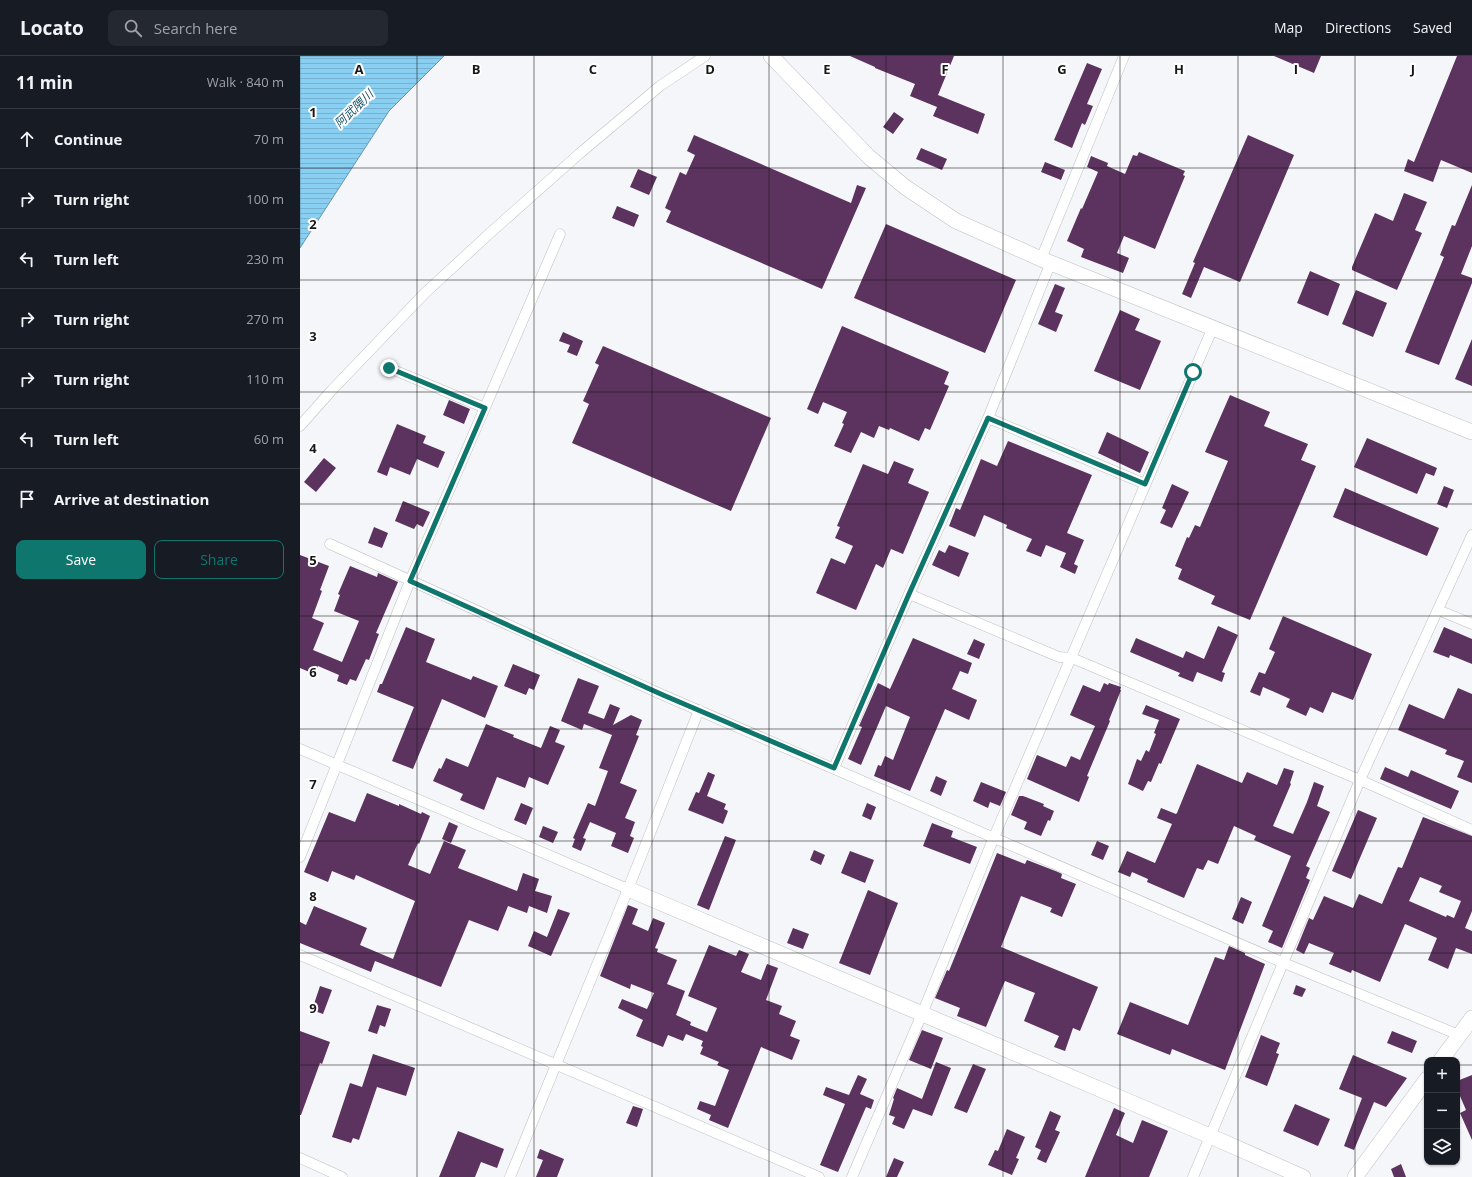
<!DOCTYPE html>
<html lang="en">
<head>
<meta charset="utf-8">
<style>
  body { margin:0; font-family:"Open Sans","Noto Sans JP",sans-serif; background:#242831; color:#f1f3f6 }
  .controls { position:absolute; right:12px; bottom:12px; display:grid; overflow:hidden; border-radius:8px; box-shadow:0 1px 3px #0004 }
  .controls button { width:36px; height:36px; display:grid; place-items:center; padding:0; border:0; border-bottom:1px solid #363941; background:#171b24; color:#f1f3f6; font:20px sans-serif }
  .stop { position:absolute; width:12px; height:12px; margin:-9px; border:3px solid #0f766e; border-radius:50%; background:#fff }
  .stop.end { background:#0f766e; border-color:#fff; box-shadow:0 1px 4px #0008 }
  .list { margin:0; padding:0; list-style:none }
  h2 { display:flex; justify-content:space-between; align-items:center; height:52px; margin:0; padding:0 16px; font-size:17px }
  h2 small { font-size:13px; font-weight:400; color:#9ea1a6 }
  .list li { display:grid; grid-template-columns:26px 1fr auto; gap:12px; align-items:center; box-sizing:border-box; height:60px; padding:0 16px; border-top:1px solid #363941 }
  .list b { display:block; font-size:15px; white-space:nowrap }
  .list em { font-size:13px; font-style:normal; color:#9ea1a6 }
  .actions { display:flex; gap:8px; padding:12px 16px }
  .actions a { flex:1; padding:9px 0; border:1px solid #0f766e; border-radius:8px; text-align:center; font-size:14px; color:#0f766e }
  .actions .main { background:#0f766e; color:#fff }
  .icon { flex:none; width:22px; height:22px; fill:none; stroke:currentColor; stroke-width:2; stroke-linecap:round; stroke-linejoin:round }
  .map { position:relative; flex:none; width:1172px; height:1121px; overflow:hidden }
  header { display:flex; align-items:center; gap:24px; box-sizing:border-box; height:56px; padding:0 20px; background:#171b24; border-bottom:1px solid #363941 }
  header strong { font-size:19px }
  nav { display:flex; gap:22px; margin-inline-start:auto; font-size:14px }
  .search { width:280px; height:36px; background:#242831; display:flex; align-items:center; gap:10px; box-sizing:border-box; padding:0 14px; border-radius:8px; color:#9ea1a6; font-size:15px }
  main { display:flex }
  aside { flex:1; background:#171b24 }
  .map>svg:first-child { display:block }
</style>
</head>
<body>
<header>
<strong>Locato</strong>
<div class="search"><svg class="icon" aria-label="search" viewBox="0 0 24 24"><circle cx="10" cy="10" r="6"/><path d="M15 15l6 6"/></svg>Search here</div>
<nav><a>Map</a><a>Directions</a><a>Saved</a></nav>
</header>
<main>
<aside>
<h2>11 min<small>Walk · 840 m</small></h2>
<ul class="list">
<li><svg class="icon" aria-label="ahead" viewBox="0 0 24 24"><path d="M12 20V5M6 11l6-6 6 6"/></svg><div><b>Continue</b></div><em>70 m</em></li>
<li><svg class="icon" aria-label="right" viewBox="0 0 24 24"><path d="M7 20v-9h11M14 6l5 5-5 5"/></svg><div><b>Turn right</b></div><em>100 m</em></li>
<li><svg class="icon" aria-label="left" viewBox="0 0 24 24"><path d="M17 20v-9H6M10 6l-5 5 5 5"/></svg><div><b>Turn left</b></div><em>230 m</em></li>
<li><svg class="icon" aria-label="right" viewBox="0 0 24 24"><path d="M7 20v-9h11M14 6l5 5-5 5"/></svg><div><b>Turn right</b></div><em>270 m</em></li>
<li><svg class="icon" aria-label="right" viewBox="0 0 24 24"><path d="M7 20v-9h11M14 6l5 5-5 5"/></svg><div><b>Turn right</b></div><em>110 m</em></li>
<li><svg class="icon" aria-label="left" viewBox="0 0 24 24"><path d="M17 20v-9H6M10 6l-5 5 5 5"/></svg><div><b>Turn left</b></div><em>60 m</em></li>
<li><svg class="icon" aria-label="arrive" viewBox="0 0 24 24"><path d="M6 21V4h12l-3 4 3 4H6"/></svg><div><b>Arrive at destination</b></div></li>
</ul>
<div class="actions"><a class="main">Save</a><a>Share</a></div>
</aside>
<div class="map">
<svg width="1172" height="1121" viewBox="0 0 1172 1121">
  <defs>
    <pattern id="water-rules" width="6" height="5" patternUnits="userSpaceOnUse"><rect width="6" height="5" fill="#89cff2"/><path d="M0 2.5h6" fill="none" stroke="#76b1cf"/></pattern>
  </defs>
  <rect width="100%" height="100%" fill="#f5f6f9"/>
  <path fill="url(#water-rules)" stroke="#6798b1" d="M0,0H144L89,55L0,192Z"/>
  <path fill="#5b335e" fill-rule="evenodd" d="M550,0H654L638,39L685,58L678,78L633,60L637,51L610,40L615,28L575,12V11Z
    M974,0H1021L1014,17Z
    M1157,0H1172V117L1141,104L1133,126L1104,115L1108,103L1114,106Z
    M787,7L802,13L787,48L793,50L785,69L782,67L772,92L754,84Z
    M594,56L604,63L593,78L583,71Z
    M394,79L551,147L557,129L566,132L522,233L366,166L371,155L365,152L380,116L386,119L395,99L387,95Z
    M948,79L994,99L940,226L904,211L891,242L882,238L895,207L893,206Z
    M621,92L647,103L642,114L616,103Z
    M839,96L885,115L883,119L885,120L855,193L824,180L817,197L829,202L823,217L781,201L784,193L767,185L781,152L782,153L798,116L787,111L791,100L808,107L807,110L825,118L833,99L837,100Z
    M745,106L765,114L761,124L741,116Z
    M338,113L357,121L349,139L330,131Z
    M1172,129V190L1161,218L1172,222V227L1139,309L1105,296L1144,201L1140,199L1152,169L1155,170Z
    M1104,137L1127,146L1115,174L1122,177L1097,234L1052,214V211L1075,157L1093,165Z
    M317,150L339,159L334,171L312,162Z
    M586,168L716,224L685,297L554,242Z
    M1010,215L1040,228L1028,260L997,247Z
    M755,228L765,232L755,256L763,259L756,276L738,268Z
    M1056,234L1087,247L1073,281L1042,268Z
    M820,254L840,263L835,274L861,285L840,334L794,315Z
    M542,270L649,316L644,328L649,330L630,374L625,372L619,385L590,372L589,374L579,370L574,382L561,376L551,397L534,390L544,368L542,367L547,356L523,346L518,358L507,353Z
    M263,276L283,285L277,300L267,296L270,289L259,285Z
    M1172,283V330L1155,323Z
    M303,290L471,362L431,455L272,387L289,348L283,345L299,309L295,307Z
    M930,339L970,356L964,370L1008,388L1001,404L1016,410L950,564L911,548L915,540L878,523L882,513L875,510L887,481L889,482L895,469L900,471L928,405L905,396Z
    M149,344L170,353L164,368L143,359Z
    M97,368L126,380L123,387L145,396L138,412L117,403L110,419L90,411L87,420L77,416Z
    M807,376L849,396L840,417L798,397Z
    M1067,382L1137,412L1134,420L1126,417L1117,438L1054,411Z
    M708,385L792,419L767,477L784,484L774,508L778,510L775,518L760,511L766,497L746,489L741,501L726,495L732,483L706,472L707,469L684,459L675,481L649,470L656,452L660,454L681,403L697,410Z
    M24,402L36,412L16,436L4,426Z
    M594,405L614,413L608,427L629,436L603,498L591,493L583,512L576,508L556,554L516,537L531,502L545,508L553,490L535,482L540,471L537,470L563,408L588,418Z
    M872,428L889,436L872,472L860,467L866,454L862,452Z
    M1144,430L1154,434L1147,452L1137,448Z
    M1045,432L1139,472L1127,500L1033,461Z
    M103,445L130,456L123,471L117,468L114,473L95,465Z
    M74,471L88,477L82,492L68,487Z
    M649,489L669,497L659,521L632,509L639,494L645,497Z
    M0,499L29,510L20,534L22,535L12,562L24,567L13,594L42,606L59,565L34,555L40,539L38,538L50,510L77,521L78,517L98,526L76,577L79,578L69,604L66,603L56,625L50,623L47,629L37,625L39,619L18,610L14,618L0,612Z
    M983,560L1072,598L1053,644L1032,636L1023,657L1010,651L1006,660L986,651L990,643L963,631L960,640L950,636L959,616L965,618L975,596L969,593Z
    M918,570L938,579L922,616L925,617L922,626L897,616L893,626L878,620L880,617L830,596L836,582L883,602L886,595L904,603Z
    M106,571L135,583L126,606L171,624L173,620L198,630L185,662L142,643L113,713L92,705L114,651L77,636L80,628H82Z
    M1144,571L1172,583V608L1150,599L1149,602L1133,596Z
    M613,582L672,607L668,618L660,615L652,633L677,644L669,664L645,653L610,735L574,720L578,709L581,710L585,700L593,704L610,661L586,650L561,709L548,703L562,671L559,670L578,627L590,633Z
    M674,583L685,588L679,603L667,598Z
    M213,608L240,619L234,634L229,632L226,639L204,630Z
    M278,622L299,630L288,657L304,663L310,648L320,652L313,669L331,659L342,664L336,679L339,680L320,727L337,734L325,762L335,766L330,780L334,782L328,797L311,790L316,777L290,766L283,782L286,783L281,795L272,791L275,783L273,782L288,747L295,750L308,715L299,712L312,679L284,668L282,674L261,665Z
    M804,627L808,629L809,627L821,631L820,634H821L809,664L810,665L787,720L789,721L779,746L727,723L737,699L766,711L771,700L780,704L795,670L770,659L783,629L800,636Z
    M1158,632L1172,638V727L1157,721L1164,705L1145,698L1147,694L1098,674L1109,648L1144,663Z
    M846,649L880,663L861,708L859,707L851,726L848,725L843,735L828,728L837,703L841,705L846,694L849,696L856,678L854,677L859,664L842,658Z
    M186,668L214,679L213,681L241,692L250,670L260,674L255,686L265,690L248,729L229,721L225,732L197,721L184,754L160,744L163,738L133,725L139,712L141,713L146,702L168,711Z
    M897,708L942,727L947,716L977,729L984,712L994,715L990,727L991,728L973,770L993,778L1007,746L1014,726L1024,730L1017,750L1030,756L1006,810L1010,812L1006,822L1010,824L982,892L968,886L973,875L962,870L991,800L954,784L956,780L934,770L918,808L908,804L903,814L897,812L884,842L847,826L848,823L832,816L830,821L818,816L827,795L855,807L872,768L857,762L861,752L876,758L877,757Z
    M1085,711L1108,721L1111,714L1159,735L1151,753L1080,723Z
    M408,716L415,719L407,740L426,748L424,753L428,755L423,768L388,754L396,736L399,737Z
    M636,720L647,725L641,740L630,735Z
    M681,726L706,736L700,750L690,746L688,752L673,745Z
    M67,737L99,750V748L121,758L122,756L130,760L119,788L118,787L108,809L130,818L144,785L166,794L158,812L217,835L223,817L239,823L235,835L252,840L247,857L229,850L227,857L208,850L198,875L169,864L141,931L75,905L71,916L0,887V866L6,869L14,850L67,872L60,889L93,903L115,845L56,819L54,824L32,815L28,826L4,816L29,756L55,766Z
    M719,740H723L744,748L743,750L754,755L750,765L748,764L741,780L724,773L727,766L711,759Z
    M221,747L233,752L226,769L214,764Z
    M567,747L576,751L571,764L562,760Z
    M1058,754L1077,762L1051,823L1032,815Z
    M1123,761L1172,780V855L1165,872L1172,875V898L1156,892L1148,913L1128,904L1137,882L1105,868L1080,926L1052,914L1051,917L1029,908L1034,897L1009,887L1004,898L996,894L1009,862L1013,864L1024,840L1053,852L1059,838L1082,848L1098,811L1102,812ZM1120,821L1142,830L1139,836L1161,845L1154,862L1147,859L1146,861L1109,845Z
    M149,766L158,770L151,787L142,783Z
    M632,767L653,775L651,781L677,791L670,808L623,790Z
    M243,770L258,776L253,787L239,781Z
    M425,780L436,784L409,854L397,849Z
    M797,785L809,790L803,804L791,799Z
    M514,794L525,799L521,809L510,804Z
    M550,795L574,804L565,827L541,817Z
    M697,797L725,808L727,804L758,816L762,818L761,822L776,828L762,861L750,856L752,852L721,840L701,891L798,931L780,975L773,972L765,995L754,991L759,980L724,965L735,937L705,925L686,971L657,960L660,952L635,942L647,914L649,915Z
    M568,834L598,847L570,919L539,907Z
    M941,841L952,846L943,868L932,863Z
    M328,849L338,853L332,868L348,875L353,862L365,867L355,892L358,893L357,896L377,904L367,928L385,935L376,959L391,966L390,969L407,976L417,952L388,940L409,889L436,900L439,894L449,898L441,916L461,924L467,908L478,912L466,944L482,950L479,958L496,965L490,980L500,984L492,1004L461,991L428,1072L409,1064L411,1059L397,1053L400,1045L415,1050L429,1014L417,1009L419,1006L400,998L403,991L401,990L403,985L386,978L383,985L368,979L363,991L336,980L343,964L318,952L322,943L347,953L354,937L331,928L330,933L300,920Z
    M258,853L270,857L251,900L228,890L234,875L247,881Z
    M493,872L509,878L503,893L487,887Z
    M929,890L945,897V899L965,908L925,1014L872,993L870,999L817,978L830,946L888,969L915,901L924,904Z
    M996,929L1006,933L1002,941L993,938Z
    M20,930L32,934L23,958L12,954Z
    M77,949L91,953L85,971L80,969L77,978L68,975Z
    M622,974L643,982L631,1013L609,1004Z
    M0,975L30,986L22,1008L20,1007L1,1059H0Z
    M1092,975L1117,985L1112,997L1087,987Z
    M961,979L980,987L976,997L979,998L967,1030L945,1021Z
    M73,998L115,1012L106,1040L77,1031L59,1084L53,1082L51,1087L32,1081L50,1027L62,1031Z
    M1053,999L1107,1022L1086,1051L1074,1046L1054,1094L1044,1090L1062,1042L1039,1033Z
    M636,1006L651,1012L632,1060L613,1053L604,1073L592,1068L595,1061L589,1059L594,1043L593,1042L597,1032L622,1043Z
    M673,1008L686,1013L667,1057L654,1052Z
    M558,1019L567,1023L560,1038L574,1044L571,1053L566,1051L538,1116L520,1109L545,1048L523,1039L526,1031L549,1039Z
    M1172,1019V1084L1160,1057L1166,1054L1157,1033V1025Z
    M995,1048L1030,1063L1018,1090L983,1075Z
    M333,1050L343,1053L337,1071L326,1067Z
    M814,1052L825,1057L816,1079L833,1087L842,1064L868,1075L849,1121H785Z
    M750,1055L761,1060L755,1074L760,1076L746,1107L737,1103L741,1094L735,1091Z
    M707,1073L725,1081L716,1102L719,1103L712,1119L688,1109L695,1094L698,1095Z
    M158,1075L204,1093L197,1112L181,1106L175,1121H139Z
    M240,1093L264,1103L257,1121H236L243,1104L237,1102Z
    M594,1102L604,1106L597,1121H586Z
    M1101,1108L1106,1121H1094L1091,1113Z"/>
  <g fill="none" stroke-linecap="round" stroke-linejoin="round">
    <g stroke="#bdbfc1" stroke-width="11">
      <path id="street" d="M741,203L824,0
        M89,312L185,352
        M688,362L845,428
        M0,370L31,335L125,237L190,177L279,98L360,30L405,0
        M30,488L363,639L984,907L1159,979
        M609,538L759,601L772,602L1060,724L1172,774
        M1138,554L1172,568
        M0,693L328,833
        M534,712L609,538L688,362L751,206
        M0,801L110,525L260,178
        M0,899L519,1121
        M0,1102L42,1121
        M210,1121L328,833L399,654
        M552,1121L622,958L694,781L913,271
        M893,1121L1060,724L1172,479"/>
    </g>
    <g stroke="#bdbfc1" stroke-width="16">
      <path id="secondary" d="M471,0L569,101L605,131L656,165L741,203L1172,376
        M328,833L910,1080L1003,1121
        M1141,1004L1172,962
        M1055,1121L1127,1023"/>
    </g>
    <use href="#street" stroke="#fff" stroke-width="10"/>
    <use href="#secondary" stroke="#fff" stroke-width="15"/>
  </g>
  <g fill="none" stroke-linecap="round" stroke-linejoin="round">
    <path stroke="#0f766e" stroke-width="5" d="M89,312L185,352L110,525L363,639L534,712L609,538L688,362L845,428L893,316"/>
  </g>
  <path fill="none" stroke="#181819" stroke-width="1" stroke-opacity="0.55" d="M117,0V1121M234,0V1121M352,0V1121M469,0V1121M586,0V1121M703,0V1121M820,0V1121M938,0V1121M1055,0V1121M0,112H1172M0,224H1172M0,336H1172M0,448H1172M0,560H1172M0,673H1172M0,785H1172M0,897H1172M0,1009H1127M1157,1009H1172"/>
  <g text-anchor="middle" stroke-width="4" stroke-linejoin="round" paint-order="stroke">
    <g font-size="12" font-style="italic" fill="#1b526a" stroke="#fff">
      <text transform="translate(54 53) rotate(-44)" y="4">阿武隈川</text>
    </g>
  </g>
  <g font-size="13" text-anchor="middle" font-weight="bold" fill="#181819" stroke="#fff" stroke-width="4" stroke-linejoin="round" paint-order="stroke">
    <text x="59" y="18">A</text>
    <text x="176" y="18">B</text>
    <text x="293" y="18">C</text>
    <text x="410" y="18">D</text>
    <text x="527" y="18">E</text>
    <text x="645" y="18">F</text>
    <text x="762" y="18">G</text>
    <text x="879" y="18">H</text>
    <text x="996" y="18">I</text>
    <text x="1113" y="18">J</text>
    <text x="13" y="61">1</text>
    <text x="13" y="173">2</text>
    <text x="13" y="285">3</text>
    <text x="13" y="397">4</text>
    <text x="13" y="509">5</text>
    <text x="13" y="621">6</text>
    <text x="13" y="733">7</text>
    <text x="13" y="845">8</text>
    <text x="13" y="957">9</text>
  </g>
</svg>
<div class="controls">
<button>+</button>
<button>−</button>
<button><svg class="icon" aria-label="layers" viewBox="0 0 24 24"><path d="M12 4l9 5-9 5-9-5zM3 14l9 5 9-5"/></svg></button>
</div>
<div class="stop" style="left:893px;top:316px"></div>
<div class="stop end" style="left:89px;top:312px"></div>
</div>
</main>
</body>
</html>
